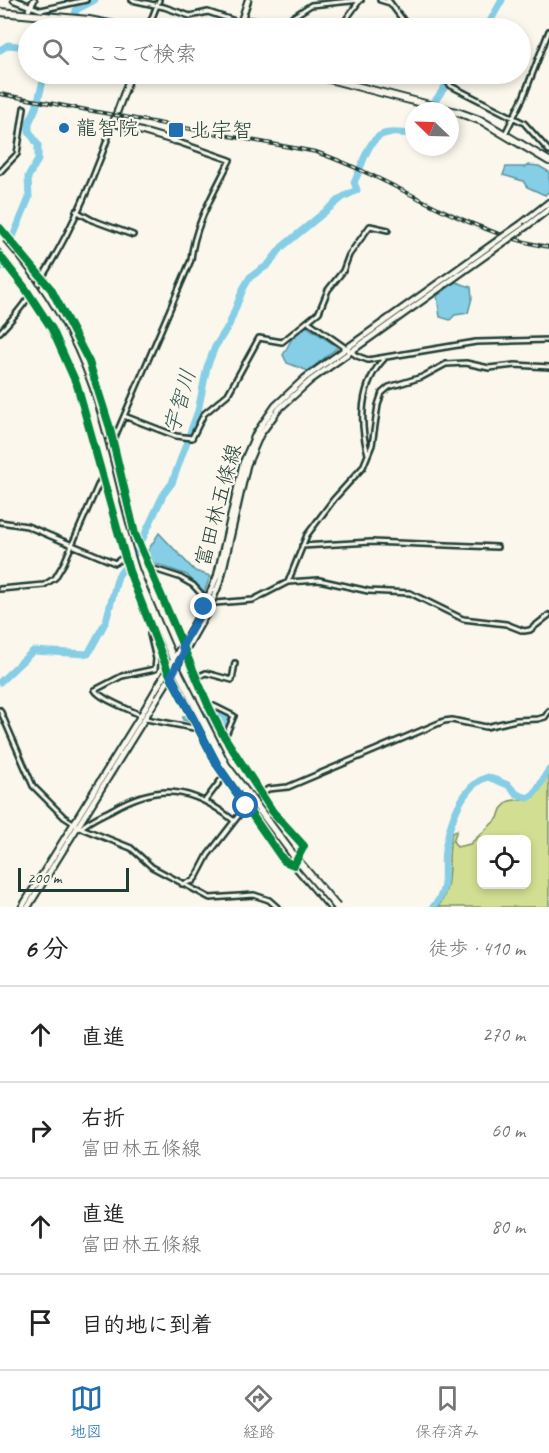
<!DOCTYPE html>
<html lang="ja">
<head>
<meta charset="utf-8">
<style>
  body { margin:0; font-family:Caveat,"Klee One",sans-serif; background:#f6f6f6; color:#222 }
  .controls { position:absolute; right:18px; bottom:18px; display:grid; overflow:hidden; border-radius:9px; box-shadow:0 3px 9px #0003 }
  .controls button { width:54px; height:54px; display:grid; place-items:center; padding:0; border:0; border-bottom:2px solid #e0e0e0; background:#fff; color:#222; font:30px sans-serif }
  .compass { position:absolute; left:405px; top:102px; width:54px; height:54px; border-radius:50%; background:#fff; box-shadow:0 3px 9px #0003; rotate:293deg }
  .scale { position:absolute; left:18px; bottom:15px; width:111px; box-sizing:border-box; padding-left:6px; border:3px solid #1f3d34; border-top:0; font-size:16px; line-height:21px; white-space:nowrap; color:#1f3d34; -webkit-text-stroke:4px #fbf7ec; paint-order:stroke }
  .stop { position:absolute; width:18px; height:18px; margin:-14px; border:4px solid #1f6fb2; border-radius:50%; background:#fff }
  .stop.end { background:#1f6fb2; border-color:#fff; box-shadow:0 2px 6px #0008 }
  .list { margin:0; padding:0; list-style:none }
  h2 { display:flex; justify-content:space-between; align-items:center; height:78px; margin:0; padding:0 24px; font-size:26px }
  h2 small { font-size:20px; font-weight:400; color:#767676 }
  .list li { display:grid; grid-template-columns:39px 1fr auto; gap:18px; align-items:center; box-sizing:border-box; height:96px; padding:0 24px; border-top:2px solid #e0e0e0 }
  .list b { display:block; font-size:22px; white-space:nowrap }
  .list p { margin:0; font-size:20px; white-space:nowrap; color:#767676 }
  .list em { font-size:20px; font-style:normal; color:#767676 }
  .icon { flex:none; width:33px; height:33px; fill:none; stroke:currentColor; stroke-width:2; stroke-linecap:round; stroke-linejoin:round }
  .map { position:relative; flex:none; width:549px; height:907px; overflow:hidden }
  .search { position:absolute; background:#fff; box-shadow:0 3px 9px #0003; left:18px; right:18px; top:18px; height:66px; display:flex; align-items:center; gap:15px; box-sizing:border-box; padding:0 21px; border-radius:33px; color:#767676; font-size:22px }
  .sheet { height:462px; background:#fff }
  nav { display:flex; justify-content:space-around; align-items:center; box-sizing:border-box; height:84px; border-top:2px solid #e0e0e0; background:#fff; font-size:16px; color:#767676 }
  nav a { display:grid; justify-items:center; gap:3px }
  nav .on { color:#1f6fb2 }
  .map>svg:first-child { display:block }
</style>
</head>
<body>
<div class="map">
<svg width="549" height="907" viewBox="0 0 549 907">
  <rect width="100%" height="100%" fill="#fbf7ec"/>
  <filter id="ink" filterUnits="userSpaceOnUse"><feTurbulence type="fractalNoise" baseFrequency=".0167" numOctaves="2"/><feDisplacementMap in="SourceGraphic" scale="12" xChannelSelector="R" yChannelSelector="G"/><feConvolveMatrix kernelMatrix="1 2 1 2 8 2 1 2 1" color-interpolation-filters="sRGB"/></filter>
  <g filter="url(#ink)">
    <path fill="#d2df92" stroke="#788e63" stroke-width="1.5" fill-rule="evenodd" d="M549,773V907H438C455,884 445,858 452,833L457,830L453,841L457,847L470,844L498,818L501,809L509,801L534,797ZM482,840H526V884H482Z"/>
    <path fill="#85cee6" stroke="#5c949f" stroke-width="1.5" d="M528,165L539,166L549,172V191L545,195L527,187L523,181L503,175L506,167H525Z
      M456,282L471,287L472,298L468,313L455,315L450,320L440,317L437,296Z
      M306,326L338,347L308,371L287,363L283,355L294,335Z
      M159,533L195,571L210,576L204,593L187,575L153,563L147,552Z
      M213,707L230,716L226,730L183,720V716H194Z"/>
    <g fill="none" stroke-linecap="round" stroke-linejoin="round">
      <path stroke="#85cee6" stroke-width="7" d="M73,28L76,10L95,0
        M482,28L488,25L502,0
        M0,50L8,45L28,47
        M428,111L454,74
        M0,268L29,198L28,177L38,160V145L29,131V123L36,108L45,74
        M0,682L33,651L88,654L106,621L118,576L137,551L163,495L172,483L198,411L207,367L215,347L229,325L243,289L250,277L268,265L282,247L343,197L357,190L354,182C363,167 367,134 389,133C398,132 406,134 414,134
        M433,907C450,889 442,872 445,850C449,825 461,785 488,777L508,785L517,794L528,798C540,792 541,779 549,770"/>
      <path stroke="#cfd2c7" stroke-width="3" stroke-dasharray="3 1.5" stroke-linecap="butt" d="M220,764L234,756"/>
      <g stroke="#1f3d34" stroke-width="8">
        <path id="street" d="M132,0L164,7L190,16L208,12L241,23L250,20L270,23L285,22L311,5L361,0
          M380,0L390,3
          M388,0L409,28
          M30,6L41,10L86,0
          M148,28L159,0
          M346,28L347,18L360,0
          M441,74L451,86L524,123L549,151
          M505,134L523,98L549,31
          M0,172L17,154L24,108
          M76,211L92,220L133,235
          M0,228L51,289L89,362L109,425L135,534L209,707L222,733L273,812L304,846L294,865L284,861L218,766L171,676
          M0,256L25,288L52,329L77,385L129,571L168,670
          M309,322L357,356L368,360L476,342L549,340
          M0,332C51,279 90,192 113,123
          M124,416L176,436L192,438L204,414L228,394L259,338L282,342L319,312L328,290L343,271L349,255L370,226L388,230
          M96,448L115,437L191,260C194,225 215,191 230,160L175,141
          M368,454C359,422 360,384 384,359
          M0,522L27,526L115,563L125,556
          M302,546L371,542L497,547
          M148,567L179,577L193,585L206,599L215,603L253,600L288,582L319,580L368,591L410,593L463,619L506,624L524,631L530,630L549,615
          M288,582L307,535L334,499L363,467L372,445L378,405L382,393L389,387L422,377L446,364L466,363L489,368L515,365L549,367
          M0,589L44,585L55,578L64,563L103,474
          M195,678L206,673L232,680L235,663
          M209,707L214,706L234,716L225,737
          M0,710L33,786L64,817L81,828L131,848L152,867L210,898L254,895L269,900L277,907
          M140,715C129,709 100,699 95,690L122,676L155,669L156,659L150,634L153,631
          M146,719L199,729
          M259,796L268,789L288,787L444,721L452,720L486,727L516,720L538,719L545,717L549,711
          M205,801L224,776
          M81,828C89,820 102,815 113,809C159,783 192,787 233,820
          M182,884L193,881L197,876L208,855L246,806"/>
      </g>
      <g stroke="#1f3d34" stroke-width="9">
        <path id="secondary" d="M14,0L30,6
          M29,9L34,0
          M239,28L248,0
          M131,74L113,123L175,141
          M521,224L549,202
          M527,226L549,209
          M217,576L243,463L256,433L275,406L305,378L501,238
          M221,579L247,465L260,435L279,409L311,380L506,241
          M294,865L330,907
          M22,907L141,715L204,607
          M28,907L171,676L209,609"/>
      </g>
      <g stroke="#1f3d34" stroke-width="10">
        <path id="highway" d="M0,12L89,20L131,28
          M310,74L460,113L482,121L549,161
          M136,572L172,656
          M178,671L226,765L294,856"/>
      </g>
      <use href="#street" stroke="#fbf7ec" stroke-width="3"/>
      <use href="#secondary" stroke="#fbf7ec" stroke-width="4.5"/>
      <use href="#highway" stroke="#fbf7ec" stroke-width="6"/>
      <g stroke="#1f3d34" stroke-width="4">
        <path id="rail" d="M0,94L316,152C395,179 465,233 549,247"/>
      </g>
      <use href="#rail" stroke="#fbf7ec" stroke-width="1.5" stroke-dasharray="4.5" stroke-linecap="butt"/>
      <g stroke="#1f3d34" stroke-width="9" stroke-linecap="butt">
        <path id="secondary-bridge" d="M501,238L521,224
          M506,241L527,226
          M204,607L217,576
          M209,609L221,579"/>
      </g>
      <g stroke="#1f3d34" stroke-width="10" stroke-linecap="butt">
        <path id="highway-bridge" d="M0,244C38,287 67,335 86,390C106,449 116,512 136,572
          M294,856L337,907"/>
      </g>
      <use href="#secondary-bridge" stroke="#fbf7ec" stroke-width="4.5"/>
      <use href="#highway-bridge" stroke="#fbf7ec" stroke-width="6"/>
      <g stroke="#fbf7ec" stroke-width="11">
        <path id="cycleway" d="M0,228L51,289L89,362L109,425L135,534L209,707L222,733L273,812L304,846L294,865L284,861L218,766L168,671L129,571L77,385L52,329L25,288L0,256"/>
      </g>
      <use href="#cycleway" stroke="#00873e" stroke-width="8"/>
    </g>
  </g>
  <g fill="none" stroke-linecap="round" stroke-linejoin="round" filter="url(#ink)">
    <path stroke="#1f6fb2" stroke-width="8" d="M204,607L182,646L184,653L171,676L218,766L246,806"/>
  </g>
  <g fill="#1f6fb2" stroke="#fbf7ec" stroke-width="2">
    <circle cx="64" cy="128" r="6"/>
    <rect x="168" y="122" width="16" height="16" rx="3"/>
  </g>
  <g text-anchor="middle" stroke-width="4.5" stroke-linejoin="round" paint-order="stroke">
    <g font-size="21" fill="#1f3d34" stroke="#fbf7ec" text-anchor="start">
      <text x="76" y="135">龍智院</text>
      <text x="190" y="137">北宇智</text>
    </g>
    <g font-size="21" fill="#1f3d34" stroke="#fbf7ec">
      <text transform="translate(218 505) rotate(-75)" y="7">富田林五條線</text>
    </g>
    <g font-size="22" font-style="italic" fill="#335a58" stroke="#fbf7ec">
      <text transform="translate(179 401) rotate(-74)" y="8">宇智川</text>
    </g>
  </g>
</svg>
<div class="controls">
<button><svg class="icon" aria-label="locate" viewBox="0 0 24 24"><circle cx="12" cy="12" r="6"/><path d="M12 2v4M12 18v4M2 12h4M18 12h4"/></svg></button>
</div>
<svg class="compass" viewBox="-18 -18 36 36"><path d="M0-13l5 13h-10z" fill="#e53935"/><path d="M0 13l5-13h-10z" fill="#767676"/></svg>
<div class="scale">200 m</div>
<div class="stop" style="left:246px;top:806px"></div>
<div class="stop end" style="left:204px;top:607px"></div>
<div class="search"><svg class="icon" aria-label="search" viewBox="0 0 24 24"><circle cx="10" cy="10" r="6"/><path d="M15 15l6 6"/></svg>ここで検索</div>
</div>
<section class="sheet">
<h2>6 分<small>徒歩 · 410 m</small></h2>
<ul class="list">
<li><svg class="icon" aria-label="ahead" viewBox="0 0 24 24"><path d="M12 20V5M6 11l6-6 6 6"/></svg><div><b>直進</b></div><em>270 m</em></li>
<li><svg class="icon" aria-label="right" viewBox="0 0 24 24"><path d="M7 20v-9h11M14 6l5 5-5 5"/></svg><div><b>右折</b><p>富田林五條線</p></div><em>60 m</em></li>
<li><svg class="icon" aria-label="ahead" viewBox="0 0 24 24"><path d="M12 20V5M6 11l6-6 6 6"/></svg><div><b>直進</b><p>富田林五條線</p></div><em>80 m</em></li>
<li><svg class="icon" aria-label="arrive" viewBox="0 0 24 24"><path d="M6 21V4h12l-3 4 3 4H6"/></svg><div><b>目的地に到着</b></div></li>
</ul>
</section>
<nav>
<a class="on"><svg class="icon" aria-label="map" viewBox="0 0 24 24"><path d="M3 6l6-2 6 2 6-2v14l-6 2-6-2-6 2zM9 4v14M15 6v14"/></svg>地図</a>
<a><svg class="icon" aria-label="directions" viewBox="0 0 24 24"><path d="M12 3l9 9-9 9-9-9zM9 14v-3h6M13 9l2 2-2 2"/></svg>経路</a>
<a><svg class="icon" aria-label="saved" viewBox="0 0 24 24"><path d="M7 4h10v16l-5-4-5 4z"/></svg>保存済み</a>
</nav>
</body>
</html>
